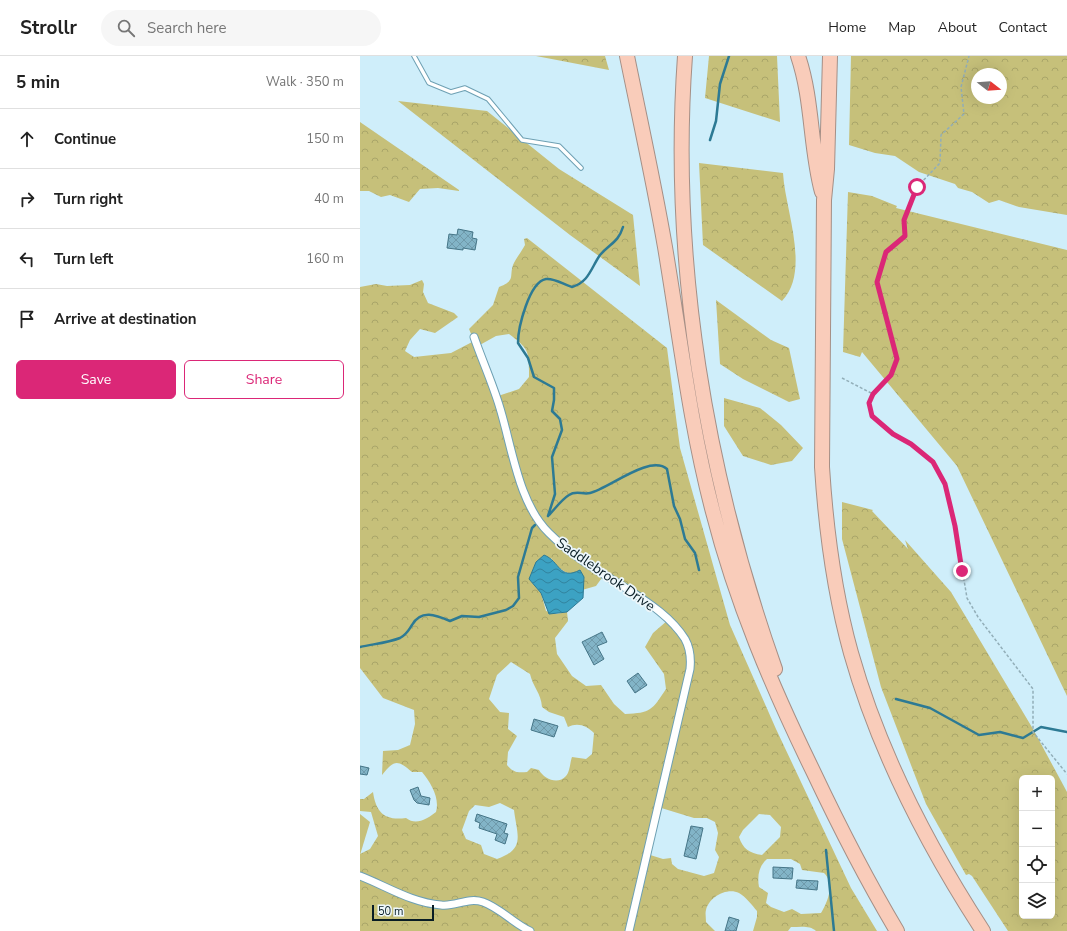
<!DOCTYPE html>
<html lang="en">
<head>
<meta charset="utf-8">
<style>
  body { margin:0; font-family:"Nunito Sans",sans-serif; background:#f6f6f6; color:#222 }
  .controls { position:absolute; right:12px; bottom:12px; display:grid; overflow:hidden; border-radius:6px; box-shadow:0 4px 16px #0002 }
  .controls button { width:36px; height:36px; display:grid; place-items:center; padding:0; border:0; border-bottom:1px solid #e0e0e0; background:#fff; color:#222; font:20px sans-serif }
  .compass { position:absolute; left:611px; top:12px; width:36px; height:36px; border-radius:50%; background:#fff; box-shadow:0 4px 16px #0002; rotate:107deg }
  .scale { position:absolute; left:12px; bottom:10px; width:62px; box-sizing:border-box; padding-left:4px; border:2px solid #091d25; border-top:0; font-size:11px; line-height:14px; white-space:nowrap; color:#091d25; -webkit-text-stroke:3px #edf7fb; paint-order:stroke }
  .stop { position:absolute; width:12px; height:12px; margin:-9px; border:3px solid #db2777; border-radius:50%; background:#fff }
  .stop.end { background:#db2777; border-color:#fff; box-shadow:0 1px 4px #0008 }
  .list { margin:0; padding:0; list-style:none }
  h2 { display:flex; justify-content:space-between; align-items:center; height:52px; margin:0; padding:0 16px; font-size:17px }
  h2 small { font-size:13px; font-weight:400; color:#767676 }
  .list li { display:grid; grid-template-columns:26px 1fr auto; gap:12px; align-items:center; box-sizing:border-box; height:60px; padding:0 16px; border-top:1px solid #e0e0e0 }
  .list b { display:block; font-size:15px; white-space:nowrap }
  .list em { font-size:13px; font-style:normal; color:#767676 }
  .actions { display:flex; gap:8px; padding:12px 16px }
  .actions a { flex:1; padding:9px 0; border:1px solid #db2777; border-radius:6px; text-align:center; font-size:14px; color:#db2777 }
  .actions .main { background:#db2777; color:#fff }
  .icon { flex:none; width:22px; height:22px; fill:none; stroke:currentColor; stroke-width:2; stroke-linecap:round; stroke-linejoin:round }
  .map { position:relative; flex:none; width:707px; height:875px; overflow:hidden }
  header { display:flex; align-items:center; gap:24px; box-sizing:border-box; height:56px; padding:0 20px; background:#fff; border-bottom:1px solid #e0e0e0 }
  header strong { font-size:19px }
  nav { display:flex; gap:22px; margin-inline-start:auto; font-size:14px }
  .search { width:280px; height:36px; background:#f6f6f6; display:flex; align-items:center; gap:10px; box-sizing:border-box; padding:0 14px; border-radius:22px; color:#767676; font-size:15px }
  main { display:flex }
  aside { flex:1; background:#fff }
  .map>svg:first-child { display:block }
</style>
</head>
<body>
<header>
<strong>Strollr</strong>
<div class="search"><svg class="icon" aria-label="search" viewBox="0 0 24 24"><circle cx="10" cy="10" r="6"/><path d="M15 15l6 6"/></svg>Search here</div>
<nav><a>Home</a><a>Map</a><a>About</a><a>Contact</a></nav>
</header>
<main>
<aside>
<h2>5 min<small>Walk · 350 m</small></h2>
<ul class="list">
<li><svg class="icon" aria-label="ahead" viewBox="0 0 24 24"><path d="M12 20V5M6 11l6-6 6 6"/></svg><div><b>Continue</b></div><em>150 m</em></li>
<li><svg class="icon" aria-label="right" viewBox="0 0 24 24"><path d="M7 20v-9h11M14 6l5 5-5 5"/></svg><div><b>Turn right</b></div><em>40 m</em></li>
<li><svg class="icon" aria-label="left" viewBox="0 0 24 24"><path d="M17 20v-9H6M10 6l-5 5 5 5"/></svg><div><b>Turn left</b></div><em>160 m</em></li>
<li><svg class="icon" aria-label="arrive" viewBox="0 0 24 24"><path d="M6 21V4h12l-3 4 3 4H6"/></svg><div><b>Arrive at destination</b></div></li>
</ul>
<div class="actions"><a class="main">Save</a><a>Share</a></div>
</aside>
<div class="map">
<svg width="707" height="875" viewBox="0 0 707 875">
  <defs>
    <pattern id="forest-crowns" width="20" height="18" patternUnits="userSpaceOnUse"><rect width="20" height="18" fill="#c6c07a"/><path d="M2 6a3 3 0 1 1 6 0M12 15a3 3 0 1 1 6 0" fill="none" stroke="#a9a569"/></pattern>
    <pattern id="water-waves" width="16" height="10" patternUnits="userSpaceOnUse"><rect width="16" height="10" fill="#3ca2c3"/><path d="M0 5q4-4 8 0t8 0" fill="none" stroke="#31839e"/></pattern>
    <pattern id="building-cross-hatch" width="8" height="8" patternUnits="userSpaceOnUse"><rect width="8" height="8" fill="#82b4c7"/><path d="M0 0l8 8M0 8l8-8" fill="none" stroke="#6f9aab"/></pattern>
  </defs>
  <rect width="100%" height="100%" fill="#cfeefa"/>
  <path fill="url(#forest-crowns)" fill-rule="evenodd" d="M176,0H245L249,14Z
    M349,0H417L420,66L345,42Z
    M491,0H707V159L659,151L639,144L629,147L612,136L598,132L595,128L559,116L535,100L515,97L489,89ZM617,18H641V42H617Z
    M38,45L127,55L199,113L273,159L280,230L210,179Z
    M0,66L99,134V135L78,132L60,133L49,146L30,139L21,141L9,135H0Z
    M339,107L423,117C425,154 451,215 422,245L343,189Z
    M488,136L512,140L537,150L536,152L707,194V640L597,410L502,296L500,301L483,296Z
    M167,182L307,292L320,392L370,569L416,673L491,832L517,875H456C450,869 440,871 431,871L428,875H393L397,861V855C392,849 385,840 379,837C367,831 349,841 346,854C345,857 346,862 346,866L355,875H0V798L10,793L18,780L11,756L0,755V743H4L13,736C16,756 24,765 46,762C56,770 67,763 76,756C80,742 71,727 62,716H52C37,703 34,704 22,719L23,695L38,694L50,689L55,668L54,654L23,642L0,612V231L16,228L27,230L50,229L62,224L64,228L63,236L68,247L94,257L98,261L75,277L60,273L50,284L45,295L54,301L91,297L114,285L109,273L133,249L139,231C156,224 149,221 153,209C156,202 162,195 165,189L164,183ZM149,278C170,294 169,295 169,321L159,333L138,340L118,290L136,280ZM191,502C200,516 208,518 224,521L222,534L236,530L244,519L308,564L293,577L285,591L304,618L306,633C292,654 291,657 265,658L254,648L241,629L226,630L212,620L197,598L195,582L208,565L207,556L196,558L186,555L181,537L170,524ZM151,606L170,618C173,631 181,637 182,651L189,656L204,661L208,671C218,666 227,670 234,677L232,698L226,703L212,701C210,706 210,716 206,720C198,729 184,723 179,714L171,712L167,716C157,717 153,716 147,709L148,696L157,680L148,673L149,657L140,656L129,643L137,619ZM140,747L154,754C157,779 166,793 137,803L124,798L121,789L106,783L102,774L109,755L115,749L129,751ZM298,751L334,762H347L355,766L358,777L355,794L359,801L354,817L344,820L318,813L312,808L311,802L303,803L287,798ZM399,758L410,759L421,771L420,781L402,799C389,797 383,793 379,781L383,774ZM407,803H431L440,808L442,814L464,817C475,828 468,845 461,857L441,858L432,853L424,856L411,851L406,847L408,837L399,831C397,820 399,810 407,803Z
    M356,244L411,284L429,292L440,343L429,346L383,323L360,308Z
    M364,342L400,352L421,369L443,392L432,405L411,409L383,400L364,370Z
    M482,446L513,454L512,455L548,493L545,484L591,536L673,673L707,736V875H648L612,820L609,818L606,819L566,748L521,631L482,483ZM662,722H692V860H662Z"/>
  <path fill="#c6c07a" d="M0,758L10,766L0,799Z"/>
  <path fill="url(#water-waves)" stroke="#2d7a94" d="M184,499C200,505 199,525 220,514L224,521L223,542L207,556L189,558L181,537L169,523L176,506Z"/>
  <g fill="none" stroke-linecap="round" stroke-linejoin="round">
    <path stroke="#2d7a94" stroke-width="2.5" d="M350,84L356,65L360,28L369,0
      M189,459C195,453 201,444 209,439C216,434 223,439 230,437C248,433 290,398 307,413L314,450L320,463L325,483L335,497L339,514
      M188,460L195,438L192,401L202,374L200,363L192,355L194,344V332L174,321L168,302L158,287C158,272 169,226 186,223C195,222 204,229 212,231C229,226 231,212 240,199C250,187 258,187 263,171
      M0,591C13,588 27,587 40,582C47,578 48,575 52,569C61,553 76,559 90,565L102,560L119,561L146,554L153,550L159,542L158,521L172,472L175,469
      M536,643L570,652L619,679L640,676L663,682L681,671L707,676
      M466,794L474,875"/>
  </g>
  <path fill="url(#building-cross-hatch)" stroke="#457587" d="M98,173L113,176L112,182L117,183L115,194L103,192V194L87,192L89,178L97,179Z
    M242,576L247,586L237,590L244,603L234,609L222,586Z
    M278,617L287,629L275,637L267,625Z
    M174,663L198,670L194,681L171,674Z
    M0,710L9,712L7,719L0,718Z
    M58,731L61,740L70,742L69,749L57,747L54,744L50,734Z
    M117,758L147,768L144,777L148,778L145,788L135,784L137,778L119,772L120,767L115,765Z
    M331,770L343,772L336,803L324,800Z
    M413,811L433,812L432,823L413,822Z
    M437,824L458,825L457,834L436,832Z
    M369,861L379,864L376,875H365Z"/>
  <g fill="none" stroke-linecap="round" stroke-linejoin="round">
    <g stroke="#6ea0b3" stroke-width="5.5">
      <path id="service" d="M54,0L69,27L91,36L105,32L128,43L162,84L199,90L221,112"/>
    </g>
    <g stroke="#6ea0b3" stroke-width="9">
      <path id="minor" d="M114,281C122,304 132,326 139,349C152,390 158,447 189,477C210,498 236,514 261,529C284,544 310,559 325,583C330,592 331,603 330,613L269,875
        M0,820C26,830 52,847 81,849C95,851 108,841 123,846C140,852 153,867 170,875"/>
    </g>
    <g stroke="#a58f86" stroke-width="16">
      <path id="motorway" d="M267,0C280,64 294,127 305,191C320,280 330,369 353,456C376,546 412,631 453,715C479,770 506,823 537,875
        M325,0C310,207 346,418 415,613
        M438,0C453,44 450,92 462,136
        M470,0L467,113L464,144L462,411C466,474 474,536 491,597C519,696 567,789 623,875"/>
    </g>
    <path stroke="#92aeb8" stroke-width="1.5" stroke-dasharray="3 2" stroke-linecap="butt" d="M482,322L513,338L509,347L512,359L533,378L551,388L573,406L585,428L595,470L607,542L618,561L673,633V676L707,718
      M513,338L531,319L537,303L517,226L526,196L545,180L544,165L557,131L580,107L581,79L604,58L601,31L609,0"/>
    <use href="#service" stroke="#fff" stroke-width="3.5"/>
    <use href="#minor" stroke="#fff" stroke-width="7"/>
    <use href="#motorway" stroke="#f9ccba" stroke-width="14"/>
  </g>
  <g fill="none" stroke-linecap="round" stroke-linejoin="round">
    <path stroke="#db2777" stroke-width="5" d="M557,131L544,164L545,180L526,196L517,226L537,303L531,319L513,338L509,347L512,360L533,378L551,388L573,406L585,428L595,470L602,515"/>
  </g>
  <g text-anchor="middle" stroke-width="3.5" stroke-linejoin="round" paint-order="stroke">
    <g font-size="14" fill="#091d25" stroke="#edf7fb">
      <text transform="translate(246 518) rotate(35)" y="5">Saddlebrook Drive</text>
    </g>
  </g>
</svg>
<div class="controls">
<button>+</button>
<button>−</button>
<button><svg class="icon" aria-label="locate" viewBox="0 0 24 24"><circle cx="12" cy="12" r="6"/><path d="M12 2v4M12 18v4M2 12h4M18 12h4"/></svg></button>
<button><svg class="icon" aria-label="layers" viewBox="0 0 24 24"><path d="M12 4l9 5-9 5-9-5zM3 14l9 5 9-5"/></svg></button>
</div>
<svg class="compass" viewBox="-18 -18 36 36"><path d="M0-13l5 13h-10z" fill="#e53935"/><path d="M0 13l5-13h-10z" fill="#767676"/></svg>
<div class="scale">50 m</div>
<div class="stop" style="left:557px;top:131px"></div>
<div class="stop end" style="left:602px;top:515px"></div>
</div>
</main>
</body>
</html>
